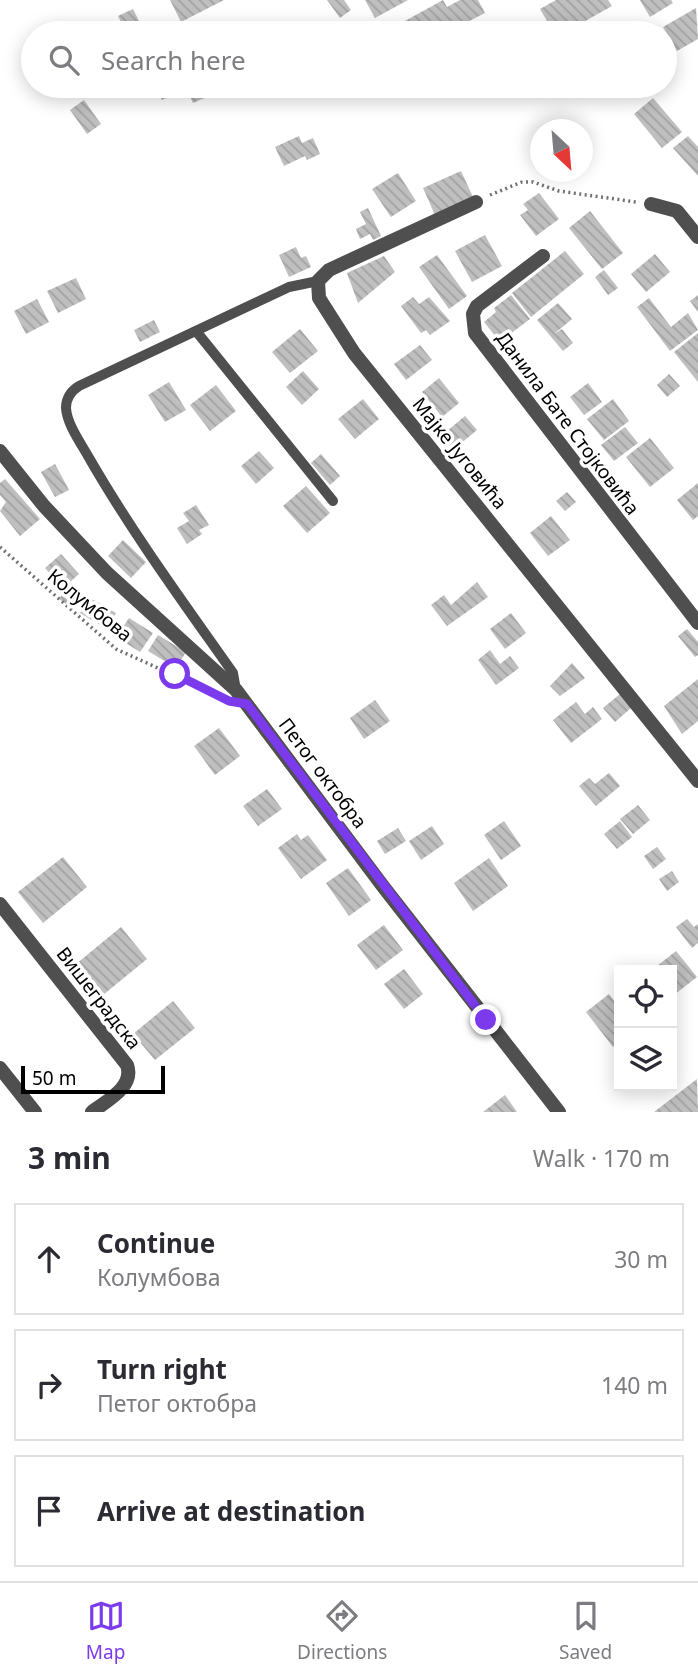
<!DOCTYPE html>
<html lang="en">
<head>
<meta charset="utf-8">
<style>
  body { margin:0; font-family:"Noto Sans",sans-serif; background:#f7f7f7; color:#2b2b33 }
  .controls { position:absolute; right:21px; bottom:21px; display:grid; overflow:hidden; border-radius:0px; box-shadow:0 4px 18px #0003 }
  .controls button { width:63px; height:63px; display:grid; place-items:center; padding:0; border:0; border-bottom:2px solid #e1e1e2; background:#fff; color:#2b2b33; font:35px sans-serif }
  .compass { position:absolute; left:530px; top:119px; width:63px; height:63px; border-radius:50%; background:#fff; box-shadow:0 4px 18px #0003; rotate:154deg }
  .scale { position:absolute; left:21px; bottom:18px; width:144px; box-sizing:border-box; padding-left:7px; border:4px solid #000; border-top:0; font-size:19px; line-height:24px; white-space:nowrap; color:#000; -webkit-text-stroke:5px #fff; paint-order:stroke }
  .stop { position:absolute; width:21px; height:21px; margin:-16px; border:5px solid #7c3aed; border-radius:50%; background:#fff }
  .stop.end { background:#7c3aed; border-color:#fff; box-shadow:0 2px 7px #0008 }
  .list { margin:0; padding:0; list-style:none }
  h2 { display:flex; justify-content:space-between; align-items:center; height:91px; margin:0; padding:0 28px; font-size:30px }
  h2 small { font-size:23px; font-weight:400; color:#7c7c81 }
  .list li { display:grid; grid-template-columns:46px 1fr auto; gap:21px; align-items:center; box-sizing:border-box; height:112px; margin:0 14px 14px; padding:0 14px; border:2px solid #e1e1e2; border-radius:0px }
  .list b { display:block; font-size:26px; white-space:nowrap }
  .list p { margin:0; font-size:23px; white-space:nowrap; color:#7c7c81 }
  .list em { font-size:23px; font-style:normal; color:#7c7c81 }
  .icon { flex:none; width:38px; height:38px; fill:none; stroke:currentColor; stroke-width:2; stroke-linecap:round; stroke-linejoin:round }
  .map { position:relative; flex:none; width:698px; height:1112px; overflow:hidden }
  .search { position:absolute; background:#fff; box-shadow:0 4px 18px #0003; left:21px; right:21px; top:21px; height:77px; display:flex; align-items:center; gap:18px; box-sizing:border-box; padding:0 24px; border-radius:38px; color:#7c7c81; font-size:26px }
  .sheet { height:469px; background:#fff }
  nav { display:flex; justify-content:space-around; align-items:center; box-sizing:border-box; height:98px; border-top:2px solid #e1e1e2; background:#fff; font-size:19px; color:#7c7c81 }
  nav a { display:grid; justify-items:center; gap:4px }
  nav .on { color:#7c3aed }
  .map>svg:first-child { display:block }
</style>
</head>
<body>
<div class="map">
<svg width="698" height="1112" viewBox="0 0 698 1112">
  <defs>
    <pattern id="building-back-hatch" width="6" height="6" patternUnits="userSpaceOnUse" patternTransform="scale(1.75)"><rect width="6" height="6" fill="#bfbfbf"/><path d="M-1 5l2 2M0 0l6 6M5-1l2 2" fill="none" stroke="#a2a2a2"/></pattern>
  </defs>
  <rect width="100%" height="100%" fill="#fff"/>
  <path fill="url(#building-back-hatch)" d="M170,0H224L181,22Z
    M327,0H344L351,10L340,18Z
    M365,0H408L375,18Z
    M443,0L447,7L460,0H478L485,13L446,33H398L394,27Z
    M556,0H608L612,6L564,33H554L540,9Z
    M640,0H671L673,3L650,17Z
    M696,8L698,39L677,51L663,27Z
    M133,9L145,33H126L118,16Z
    M155,86H181L183,90L162,100Z
    M185,86H206L211,95L193,103Z
    M653,98L682,132L662,148L634,114Z
    M84,100L101,124L87,134L70,110Z
    M299,136L302,143L313,138L320,154L307,160L305,156L284,166L275,147Z
    M688,136L698,147V176L673,148Z
    M461,171L473,197L435,215L423,188Z
    M398,173L416,201L391,217L372,189Z
    M539,193L559,219L536,236L520,215L528,210L523,204Z
    M368,208L381,236L373,240L370,234L360,239L356,229L366,224L360,212Z
    M590,211L623,253L602,269L569,228Z
    M485,235L502,266L472,282L455,251Z
    M296,247L301,258L306,256L311,267L289,277L279,255Z
    M565,251L584,274L531,317L512,293Z
    M655,254L670,272L646,292L631,274Z
    M437,255L467,296L449,309L419,267Z
    M384,256L395,272L358,303L347,273Z
    M604,270L618,288L608,295L595,277Z
    M76,278L86,299L58,313L47,291Z
    M511,295L530,319L500,342L484,322L496,312L494,308Z
    M698,295V312L690,301Z
    M413,297L419,304L429,297L450,321L430,335L426,330L421,333L401,306Z
    M649,298L671,327L688,313L698,330L670,351L637,307Z
    M37,299L49,322L26,334L14,311Z
    M558,303L572,319L554,334L562,329L573,343L563,351L537,320Z
    M154,320L160,332L140,342L134,330Z
    M300,329L318,351L290,373L272,352Z
    M698,333V382L674,352Z
    M420,345L432,360L406,380L394,364Z
    M303,371L319,389L302,405L286,387Z
    M669,374L680,386L667,397L657,385Z
    M439,378L459,403L442,417L422,392Z
    M169,382L186,410L165,422L148,395Z
    M588,383L602,402L584,415L570,397Z
    M216,385L236,411L210,431L190,405Z
    M363,399L379,419L355,439L338,419Z
    M613,399L629,421L604,440L587,419Z
    M465,416L477,430L453,450L441,436Z
    M625,427L638,443L614,461L601,445Z
    M650,438L674,468L650,487L626,457Z
    M259,451L274,468L256,484L241,466Z
    M321,454L340,476L330,485L311,463Z
    M55,464L69,490L55,497L41,472Z
    M5,479L40,519L20,536L0,511L6,502L0,495V483Z
    M698,483V516L693,520L677,500Z
    M306,486L330,513L307,533L283,506Z
    M567,492L576,502L565,511L556,501Z
    M196,505L209,525L199,530L202,534L187,544L177,528L189,521L183,513Z
    M551,516L570,540L548,556L530,533Z
    M123,540L146,562L131,578L108,556Z
    M61,554L79,574L63,588L45,568Z
    M477,582L488,597L447,626L431,605L444,595L451,605Z
    M65,591L75,598L69,606L59,599Z
    M90,598L116,613L107,629L80,613Z
    M511,613L526,633L505,649L490,629Z
    M129,618L153,633L140,652L116,637Z
    M687,629L698,642V655L695,657L678,636Z
    M158,635L186,652L176,668L148,651Z
    M490,650L500,664L510,656L519,668L496,685L478,660Z
    M572,663L585,678L560,696L550,686Z
    M698,679V721L682,734L664,706Z
    M620,694L631,708L615,722L603,708Z
    M375,700L390,721L364,739L350,718Z
    M576,702L585,714L593,707L602,719L571,743L553,720Z
    M219,728L240,756L215,775L194,746Z
    M609,773L620,786L596,806L579,786L589,778L595,784Z
    M267,789L282,809L258,826L243,806Z
    M638,805L650,820L633,834L620,819Z
    M504,821L521,846L501,860L484,835Z
    M620,821L632,837L617,849L604,834Z
    M432,826L444,844L421,860L409,841Z
    M398,828L406,841L385,854L377,841Z
    M297,834L301,840L308,835L327,860L301,879L278,848Z
    M657,847L666,859L653,869L644,856Z
    M63,857L87,887L43,923L18,892Z
    M489,858L508,886L473,911L454,883Z
    M348,868L371,900L349,916L326,883Z
    M672,871L679,882L667,891L659,879Z
    M687,919L694,927L698,924V943L692,948L676,927Z
    M384,925L403,950L376,970L357,945Z
    M121,927L147,959L103,995L76,964Z
    M676,951L697,977L674,995L672,970H652Z
    M404,969L423,994L404,1009L384,984Z
    M609,994L619,1007V1042L613,1047L586,1012Z
    M173,1001L195,1028L155,1060L133,1034Z
    M697,1079L698,1112H654Z
    M505,1095L517,1112H483Z"/>
  <g fill="none" stroke-linecap="round" stroke-linejoin="round">
    <path stroke="#717171" stroke-width="3.5" stroke-dasharray="2 3.5" stroke-linecap="butt" d="M490,195L522,182H533L559,191L636,202
      M0,547L116,649L213,693"/>
    <path stroke="#4f4f4f" stroke-width="10" d="M196,331L333,501
      M236,690L233,673C183,602 131,531 88,456C80,442 67,424 66,408C66,398 71,391 79,386L289,287L318,281"/>
    <path stroke="#4f4f4f" stroke-width="14" d="M476,202L329,270L318,281L319,298L354,353L698,781
      M651,204L677,211L698,237
      M543,256L477,306L473,314L475,333L698,623
      M0,451L44,506L107,573L236,690L382,885L559,1112
      M0,904L127,1065C135,1087 106,1101 92,1112
      M0,1068L35,1112"/>
  </g>
  <g fill="none" stroke-linecap="round" stroke-linejoin="round">
    <path stroke="#7c3aed" stroke-width="9" d="M175,674L229,701L247,704L486,1020"/>
  </g>
  <g text-anchor="middle" stroke-width="7" stroke-linejoin="round" paint-order="stroke">
    <g font-size="19" fill="#000" stroke="#fff">
      <text transform="translate(568 423) rotate(53)" y="7">Данила Бате Стојковића</text>
      <text transform="translate(460 453) rotate(51)" y="7">Мајке Југовића</text>
      <text transform="translate(90 605) rotate(39)" y="7">Колумбова</text>
      <text transform="translate(323 773) rotate(53)" y="7">Петог октобра</text>
      <text transform="translate(99 998) rotate(52)" y="7">Вишеградска</text>
    </g>
  </g>
</svg>
<div class="controls">
<button><svg class="icon" aria-label="locate" viewBox="0 0 24 24"><circle cx="12" cy="12" r="6"/><path d="M12 2v4M12 18v4M2 12h4M18 12h4"/></svg></button>
<button><svg class="icon" aria-label="layers" viewBox="0 0 24 24"><path d="M12 4l9 5-9 5-9-5zM3 14l9 5 9-5"/></svg></button>
</div>
<svg class="compass" viewBox="-18 -18 36 36"><path d="M0-13l5 13h-10z" fill="#e53935"/><path d="M0 13l5-13h-10z" fill="#7c7c81"/></svg>
<div class="scale">50 m</div>
<div class="stop" style="left:175px;top:674px"></div>
<div class="stop end" style="left:486px;top:1020px"></div>
<div class="search"><svg class="icon" aria-label="search" viewBox="0 0 24 24"><circle cx="10" cy="10" r="6"/><path d="M15 15l6 6"/></svg>Search here</div>
</div>
<section class="sheet">
<h2>3 min<small>Walk · 170 m</small></h2>
<ul class="list">
<li><svg class="icon" aria-label="ahead" viewBox="0 0 24 24"><path d="M12 20V5M6 11l6-6 6 6"/></svg><div><b>Continue</b><p>Колумбова</p></div><em>30 m</em></li>
<li><svg class="icon" aria-label="right" viewBox="0 0 24 24"><path d="M7 20v-9h11M14 6l5 5-5 5"/></svg><div><b>Turn right</b><p>Петог октобра</p></div><em>140 m</em></li>
<li><svg class="icon" aria-label="arrive" viewBox="0 0 24 24"><path d="M6 21V4h12l-3 4 3 4H6"/></svg><div><b>Arrive at destination</b></div></li>
</ul>
</section>
<nav>
<a class="on"><svg class="icon" aria-label="map" viewBox="0 0 24 24"><path d="M3 6l6-2 6 2 6-2v14l-6 2-6-2-6 2zM9 4v14M15 6v14"/></svg>Map</a>
<a><svg class="icon" aria-label="directions" viewBox="0 0 24 24"><path d="M12 3l9 9-9 9-9-9zM9 14v-3h6M13 9l2 2-2 2"/></svg>Directions</a>
<a><svg class="icon" aria-label="saved" viewBox="0 0 24 24"><path d="M7 4h10v16l-5-4-5 4z"/></svg>Saved</a>
</nav>
</body>
</html>
